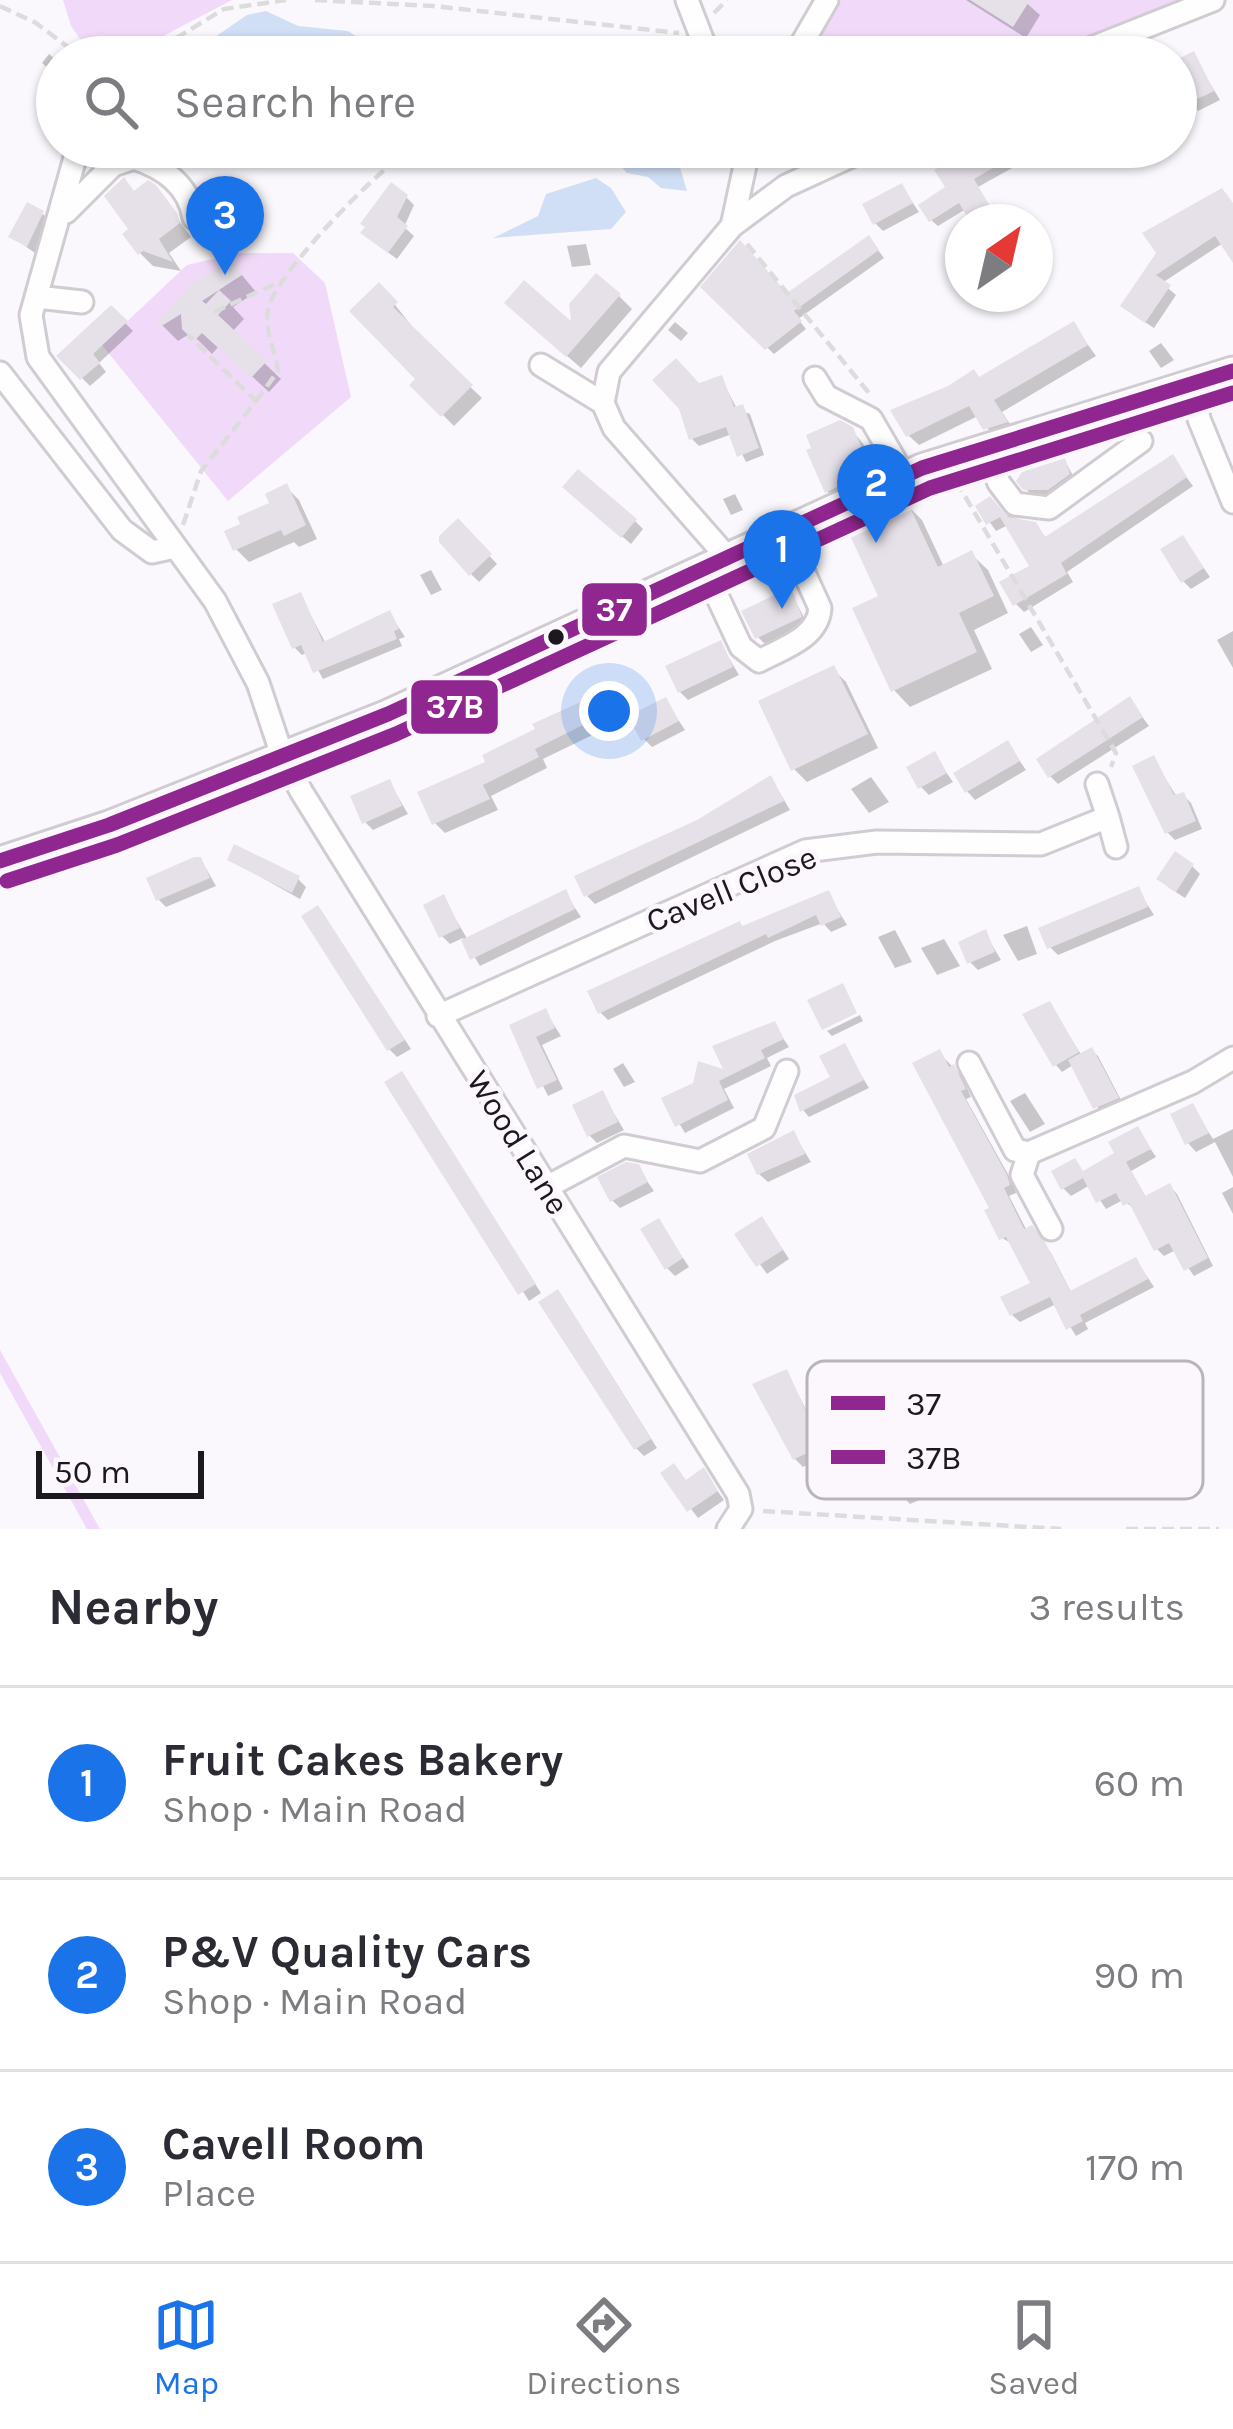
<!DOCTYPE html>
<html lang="en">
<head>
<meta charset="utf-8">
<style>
  body { margin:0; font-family:Karla,sans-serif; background:#f7f7f7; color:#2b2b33 }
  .compass { position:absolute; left:945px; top:204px; width:108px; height:108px; border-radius:50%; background:#fff; box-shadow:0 3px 9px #0004; rotate:34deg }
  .scale { position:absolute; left:36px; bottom:30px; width:168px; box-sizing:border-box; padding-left:12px; border:6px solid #1d171f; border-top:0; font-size:33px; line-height:42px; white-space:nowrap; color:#1d171f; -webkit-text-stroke:9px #fbf7fd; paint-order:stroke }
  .you { position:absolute; left:609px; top:711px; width:42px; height:42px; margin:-30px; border:9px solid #fff; border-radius:50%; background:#1a73e8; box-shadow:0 0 0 18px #1a73e833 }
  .badge { display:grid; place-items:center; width:78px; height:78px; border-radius:50%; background:#1a73e8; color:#fff; font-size:39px; font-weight:700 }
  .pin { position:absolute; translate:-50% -99px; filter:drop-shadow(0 3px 6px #0008) }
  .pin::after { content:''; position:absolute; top:63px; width:42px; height:36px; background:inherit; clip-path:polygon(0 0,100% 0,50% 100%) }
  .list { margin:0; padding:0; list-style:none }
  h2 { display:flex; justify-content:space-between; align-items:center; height:156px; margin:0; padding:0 48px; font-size:51px }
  h2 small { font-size:39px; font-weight:400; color:#7c7c81 }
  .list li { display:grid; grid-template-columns:78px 1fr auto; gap:36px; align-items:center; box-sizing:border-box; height:192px; padding:0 48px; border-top:3px solid #e1e1e2 }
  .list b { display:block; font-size:45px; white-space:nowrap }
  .list p { margin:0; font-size:39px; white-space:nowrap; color:#7c7c81 }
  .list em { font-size:39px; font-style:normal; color:#7c7c81 }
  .icon { flex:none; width:66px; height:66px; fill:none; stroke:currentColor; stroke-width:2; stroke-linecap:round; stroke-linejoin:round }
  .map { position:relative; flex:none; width:1233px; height:1529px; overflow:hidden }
  .search { position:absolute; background:#fff; box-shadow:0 3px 9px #0004; left:36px; right:36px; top:36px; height:132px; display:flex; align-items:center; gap:30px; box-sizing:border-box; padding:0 42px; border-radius:66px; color:#7c7c81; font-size:45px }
  .sheet { height:732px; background:#fff }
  nav { display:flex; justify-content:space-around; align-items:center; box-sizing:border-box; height:168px; border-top:3px solid #e1e1e2; background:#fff; font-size:33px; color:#7c7c81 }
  nav a { display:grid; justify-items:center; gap:6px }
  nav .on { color:#1a73e8 }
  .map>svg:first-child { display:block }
</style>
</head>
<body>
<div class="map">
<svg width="1233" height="1529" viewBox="0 0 1233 1529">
  <rect width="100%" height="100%" fill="#faf8fc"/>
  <path fill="#f1daf9" d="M63,0H232L129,54L88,50L71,26Z
    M841,0H1186L1047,57H807Z
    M239,253H293L325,283L351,397L228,501L102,345L187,265Z
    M0,1350L100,1529H87L0,1373Z"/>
  <path fill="#d0dff6" d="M266,11L298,26L348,31L383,55L405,50L432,57H186L247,15Z
    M595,147H674L687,191L661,188L648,177L627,173L608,152Z
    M596,178L611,188L626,212L611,229L493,238L538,216L546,194Z"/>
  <path fill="#0003" d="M966,0H1023L1040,15L1026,38Z
    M49,54L57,61V76L42,63Z
    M1193,55L1220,100L1198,111L1176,76V63Z
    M979,147H1036L1039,153L978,187L996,217L974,222L966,209L938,226L931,220Z
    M902,187L919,212L883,231L875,223Z
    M134,195L161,197L191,237L169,253L181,271L153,266L140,253L133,229Z
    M406,197L414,205L404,227L414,236L397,259L372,241Z
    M1233,204V258L1223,243L1162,283L1176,295L1154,328L1131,313L1159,253Z
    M43,214L51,222L35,253L12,237Z
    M586,244L591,265L572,267L567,246Z
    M875,246L884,258L798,319L806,329L774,354L704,287L787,297Z
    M231,262L256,292L233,307L244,319L232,332L281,379L269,392L219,346L212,354L191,333L178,341L160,323Z
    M619,296L632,309L581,368L521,316L574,328Z
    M389,297L428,347L482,398L454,426L413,385L419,379L353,311Z
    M111,309L133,331L99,363L106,372L90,386L60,356Z
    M675,322L688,333L681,341L668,330Z
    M1073,324L1096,356L1002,412L1016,433L996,439L978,416L919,445L908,435L980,380Z
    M1161,343L1174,360L1161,368L1149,351Z
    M721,378L737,409L750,414L764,455L746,462L732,434L699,446L692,439Z
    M851,429L891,478L840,504L827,491Z
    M1172,458L1193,486L1067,572L1073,582L1024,612L1016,604L1033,567L1008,525L996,531L979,507L1035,524L1047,539Z
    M1065,461L1077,483L1057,497H1034L1025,488Z
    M286,487L299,500L317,539L299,547L294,542L249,562L236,549Z
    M735,494L743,510L731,515L723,499Z
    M574,495L635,521L643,529L631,544Z
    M905,503L922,520L944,567L971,554L988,570L1008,613L974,630L992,669L910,707L894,690L882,597Z
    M458,522L497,564L479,582L471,574Z
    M1183,538L1210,577L1191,589L1183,581Z
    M431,570L442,590L431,595L420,575Z
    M790,591L808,625L766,645L758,637Z
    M300,595L326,644L390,614L405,637L399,639L402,646L323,679L308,652L302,655L294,647Z
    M1031,627L1043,645L1031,652L1019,634Z
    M1233,631V668L1217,640Z
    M720,643L739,675L688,700L680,692Z
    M833,669L846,682L878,748L807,782L794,769Z
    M595,699L613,725L543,759L547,768L491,796L498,810L445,833L435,823L490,763Z
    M1129,699L1149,726L1058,784L1050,776Z
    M665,700L685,730L652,747L644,739Z
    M1008,744L1026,770L975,800L967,791Z
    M934,755L953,782L929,795L921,787Z
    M1153,759L1177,797L1183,795L1191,803L1202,829L1175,840L1167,832Z
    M871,777L889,802L869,813L851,789Z
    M771,778L790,810L595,904L587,896Z
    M389,782L408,814L373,830L365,822Z
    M200,858L216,886L166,907L158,899Z
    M230,860L298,879L306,887L300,899Z
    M1192,866L1200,874L1185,898L1168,887Z
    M1138,890L1154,915L1058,955L1050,947Z
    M565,893L581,917L480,966L463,938L450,944L442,936L443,898L468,940Z
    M828,894L847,925L831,932L823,923L775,941L608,1020L600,1012L743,929Z
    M318,908L411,1049L397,1057L389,1049Z
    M1027,926L1037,954L1018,961L1003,935Z
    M895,930L912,962L895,968L878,937Z
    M985,933L1001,960L978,970L970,962Z
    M944,939L960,966L937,975L921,948Z
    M1050,1005L1082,1056L1092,1051L1098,1056L1123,1104L1101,1113L1073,1065L1062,1072L1056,1065Z
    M545,1011L561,1036L542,1045L563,1089L548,1096L513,1026Z
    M860,1015L863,1021L832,1036L827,1031Z
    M774,1025L789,1047L767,1058L771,1066L724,1089L734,1108L685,1133L665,1100L729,1074Z
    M844,1047L869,1088L809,1117L803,1110L834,1078Z
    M939,1053L961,1075L971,1097L966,1099L1014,1185L1016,1193L1009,1196L1027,1231L1039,1236L1051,1253L1072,1294L1136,1260L1154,1287L1085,1323L1088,1329L1076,1336L1056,1304L1020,1322L1012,1315L1034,1284L1013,1244L1002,1238Z
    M623,1063L635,1082L624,1087L613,1069Z
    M402,1075L541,1293L529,1301L389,1083Z
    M1025,1093L1045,1124L1030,1132L1010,1101Z
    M602,1094L624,1130L597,1143L589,1135Z
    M1192,1106L1213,1139L1233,1129V1177L1215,1142L1196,1152L1188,1143Z
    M1138,1130L1156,1157L1131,1171L1147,1199L1170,1186L1177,1194L1213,1266L1194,1276L1176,1250L1164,1256L1157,1249L1136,1210L1123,1200L1106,1209L1090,1185L1071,1196L1063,1188L1075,1162L1085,1174L1118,1155Z
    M793,1133L811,1162L768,1182L759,1174Z
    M637,1167L654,1191L620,1208L612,1200Z
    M1233,1187V1214L1222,1193Z
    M658,1221L689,1267L675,1276L667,1268Z
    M769,1228L789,1259L767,1274L739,1235Z
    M565,1301L657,1448L644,1456L636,1448Z
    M787,1373L815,1427L862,1405L878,1429L803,1467L795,1459Z
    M905,1450L931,1495L910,1504L902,1496Z
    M703,1471L724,1500L698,1518L664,1474L687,1482Z"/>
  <path fill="#e6e1e9" d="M970,0H1030L1013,27Z
    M1194,51L1214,91L1187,104L1176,82V60Z
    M974,147H1029L974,179L992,210L970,222L959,203L929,222L918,205L945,187L934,170Z
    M124,177L134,191L148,180L156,185L177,213L180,223L159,239L173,262L143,251L138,255L122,234L128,229L104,196Z
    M391,182L408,195L397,217L408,226L388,253L360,233L365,227L360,224Z
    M902,183L913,203L873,225L862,204Z
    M1222,188L1233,203V263L1215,236L1156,275L1171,285L1145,323L1120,306L1156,253L1142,233Z
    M27,202L44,211L27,247L8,237Z
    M869,235L879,250L794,311L802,321L765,350L700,287L740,240L787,293Z
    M232,258L242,275L202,301L206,304L219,290L231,301L218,315L267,361L251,378L202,333L194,341L182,329L181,314L160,327L156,323L193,283Z
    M596,273L621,294L566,357L504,303L524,280L571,321L569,304Z
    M379,282L398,302L393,307L473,385L441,417L409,385L415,379L349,311Z
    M111,305L128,321L93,354L100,363L80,380L56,356Z
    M1074,321L1088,345L994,400L1008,422L983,430L969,406L906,437L890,410L948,386L974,369L979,377Z
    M676,358L699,383L722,375L734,407L743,404L759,448L737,457L726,427L689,440L679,409L652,380Z
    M840,420L853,427L863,451L870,448L880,465L825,493L806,450L811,448L806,435Z
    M1173,454L1187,477L1061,563L1067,574L1013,606L999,582L1029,566L1000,517L986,525L975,506L990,496L1008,517L1036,522L1045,537Z
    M1065,458L1070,474L1048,490H1023L1016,481L1022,472Z
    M578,469L637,519L621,538L562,487Z
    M287,483L306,525L284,536L281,530L233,551L224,531L240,524L237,517L269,503L265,494Z
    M906,499L938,567L972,550L994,596L959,613L977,652L891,692L852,608L878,596L846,527Z
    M458,518L492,554L469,576L439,542V536Z
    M1183,535L1204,568L1181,583L1160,549Z
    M791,587L802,617L755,639L741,611Z
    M301,592L323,642L390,610L399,629L394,631L397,639L313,673L301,645L292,649L272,604Z
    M721,640L733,667L678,693L665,666Z
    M834,665L868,734L791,771L758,701Z
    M596,695L605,714L535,749L539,757L483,785L490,799L432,825L417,792L485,762L482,755L535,729L532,724Z
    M1130,696L1143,717L1048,778L1036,759Z
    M666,697L679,721L641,741L628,716Z
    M1008,740L1020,761L965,793L953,773Z
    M935,751L947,773L918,789L906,767Z
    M1154,755L1174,795L1184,792L1196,821L1165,834L1132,766Z
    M771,775L784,801L584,897L574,876L697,820Z
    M390,779L402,806L362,824L350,796Z
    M234,844L300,876L292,893L227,860Z
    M1175,851L1194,864L1176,892L1156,879Z
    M194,857H201L210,878L156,901L146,878Z
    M1139,886L1148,907L1047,949L1038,928Z
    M566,889L575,909L470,960L461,940Z
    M829,890L841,917L821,926L816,915L768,938L766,934L598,1014L587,991L740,921L742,926Z
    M444,894L460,928L439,938L423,905Z
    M318,905L405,1040L387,1051L301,916Z
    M986,929L995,952L967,964L958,942Z
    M843,983L857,1013L822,1030L807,1000Z
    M1050,1001L1079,1052L1053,1067L1022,1014Z
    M546,1008L555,1028L536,1037L557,1080L537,1089L509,1025Z
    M775,1021L784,1039L761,1050L765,1058L719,1081L728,1100L675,1127L661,1098L693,1083L698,1061L723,1069L712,1046Z
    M845,1043L864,1080L800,1112L794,1095L830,1077L819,1056Z
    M1092,1047L1119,1098L1093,1109L1068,1060Z
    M940,1049L949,1067L954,1064L966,1089L961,1091L1007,1175L1010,1185L1004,1188L1024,1229L1032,1225L1045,1242L1070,1291L1136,1257L1148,1279L1080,1315L1083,1321L1066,1330L1050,1297L1010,1316L1000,1297L1030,1283L1006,1237L999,1240L984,1210L989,1208L912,1063Z
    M402,1071L536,1284L518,1295L384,1082Z
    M603,1090L618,1122L587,1137L572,1105Z
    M1193,1103L1209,1133L1185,1145L1170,1114Z
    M1138,1126L1151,1149L1126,1162L1145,1196L1170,1183L1208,1258L1184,1271L1169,1243L1154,1251L1129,1203L1123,1206L1116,1193L1096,1203L1083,1178L1061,1190L1051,1171L1075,1158L1083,1171L1114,1153L1108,1142Z
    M794,1130L805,1154L757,1175L747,1154Z
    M626,1162L639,1164L648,1182L610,1202L597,1177Z
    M762,1216L783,1250L756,1267L734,1234Z
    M659,1218L683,1258L665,1270L640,1229Z
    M558,1289L651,1439L634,1450L538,1302Z
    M787,1369L812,1425L863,1401L872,1420L793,1460L752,1384Z
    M674,1463L686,1480L704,1467L718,1491L687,1512L660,1473Z"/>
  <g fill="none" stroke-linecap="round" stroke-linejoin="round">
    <g stroke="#d0ccd2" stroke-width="27">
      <path id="minor" d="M687,0L709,57
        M794,57L827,0
        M1069,57L1213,0
        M78,147L31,315L38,357L215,601L258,683L282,755L301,791L738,1494L741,1509L728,1529
        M66,212L113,165L134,158C164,168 189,185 194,218
        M732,226L786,186L871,147
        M37,297L82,302
        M541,365L603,403
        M0,373L122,530L152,552L175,547
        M815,378L826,396L871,419L904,476
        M1192,383L1199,419L1233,502
        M985,449L999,483L1015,504L1049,508L1141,441
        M727,557L614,428L603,403L609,372L732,226L749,147
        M704,568L741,647L759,661C783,648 818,638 820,608L785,531
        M1108,817L1116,847
        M438,1016L805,851L877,842L1041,844L1108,817L1097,784
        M969,1063L1015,1150L1029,1153
        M547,1187L624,1146L700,1161L764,1128L787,1071
        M1051,1229L1022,1175L1029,1153L1193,1082L1233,1058"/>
    </g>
    <g stroke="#d0ccd2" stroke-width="33">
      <path id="major" d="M0,861L109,825L388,714L922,468L1233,371"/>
    </g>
    <path stroke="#dddcdd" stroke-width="4.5" stroke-dasharray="12 6" stroke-linecap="butt" d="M315,0L433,6L679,33
      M0,6L36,23L81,57
      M714,13L727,0
      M145,57L224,9L286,0
      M747,244L869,393
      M214,312L284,280
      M256,401L278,371C276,350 262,327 269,306C279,271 381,165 415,147
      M956,481L1116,753L1111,767
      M183,525L201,471L256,401L188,335
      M763,1511L1061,1529
      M1126,1529H1219"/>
    <use href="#minor" stroke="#fefeff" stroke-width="21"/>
    <use href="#major" stroke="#fefeff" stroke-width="27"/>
    <g stroke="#fbf7fd" stroke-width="24">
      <path id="bus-1" d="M0,861L109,825L388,714L922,468L1233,371"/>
    </g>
    <g stroke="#fbf7fd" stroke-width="24">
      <path id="bus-2" d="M7,881L117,845L396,734L930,488L1233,393"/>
    </g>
    <use href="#bus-1" stroke="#90268f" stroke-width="15"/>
    <use href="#bus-2" stroke="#90268f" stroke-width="15"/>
  </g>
  <circle fill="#1d171f" stroke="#fbf7fd" stroke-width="4.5" cx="556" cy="637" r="10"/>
  <g text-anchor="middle" stroke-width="9" stroke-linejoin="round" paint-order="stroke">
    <g font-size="33" fill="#1d171f" stroke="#fbf7fd">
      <text transform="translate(731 888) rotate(-22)" y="12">Cavell Close</text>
      <text transform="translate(519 1142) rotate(58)" y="12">Wood Lane</text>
    </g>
  </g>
  <rect x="807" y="1361" width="396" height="138" rx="18" fill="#fbf7fd" stroke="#b8b4ba" stroke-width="3"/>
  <rect x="831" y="1396" width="54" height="14" fill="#90268f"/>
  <rect x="831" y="1450" width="54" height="14" fill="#90268f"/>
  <g font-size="33" fill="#1d171f">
    <text x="906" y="1415">37</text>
    <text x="906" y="1469">37B</text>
  </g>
  <g stroke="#fbf7fd" stroke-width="4.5">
    <rect x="580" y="581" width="69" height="57" rx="12" fill="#90268f"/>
    <rect x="409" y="678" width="91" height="58" rx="12" fill="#90268f"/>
  </g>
  <g font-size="33" text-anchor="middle" font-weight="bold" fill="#fff">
    <text x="614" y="621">37</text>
    <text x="455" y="718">37B</text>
  </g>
</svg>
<svg class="compass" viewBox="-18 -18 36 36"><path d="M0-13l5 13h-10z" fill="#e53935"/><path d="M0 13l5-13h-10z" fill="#7c7c81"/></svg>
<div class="scale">50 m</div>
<div class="you"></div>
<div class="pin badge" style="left:782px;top:609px">1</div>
<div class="pin badge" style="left:876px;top:543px">2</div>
<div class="pin badge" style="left:225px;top:275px">3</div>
<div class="search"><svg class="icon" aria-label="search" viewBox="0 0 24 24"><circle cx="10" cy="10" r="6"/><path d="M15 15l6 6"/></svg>Search here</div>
</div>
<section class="sheet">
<h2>Nearby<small>3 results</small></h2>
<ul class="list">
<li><span class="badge">1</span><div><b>Fruit Cakes Bakery</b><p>Shop · Main Road</p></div><em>60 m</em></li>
<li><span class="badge">2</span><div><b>P&amp;V Quality Cars</b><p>Shop · Main Road</p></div><em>90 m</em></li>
<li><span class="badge">3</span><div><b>Cavell Room</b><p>Place</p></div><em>170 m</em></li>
</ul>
</section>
<nav>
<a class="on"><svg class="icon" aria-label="map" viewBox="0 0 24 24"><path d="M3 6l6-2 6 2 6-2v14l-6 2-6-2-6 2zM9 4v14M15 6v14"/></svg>Map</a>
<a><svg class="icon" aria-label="directions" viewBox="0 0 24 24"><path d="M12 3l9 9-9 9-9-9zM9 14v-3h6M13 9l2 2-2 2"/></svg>Directions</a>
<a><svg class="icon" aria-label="saved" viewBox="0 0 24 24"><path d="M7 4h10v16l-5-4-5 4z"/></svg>Saved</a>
</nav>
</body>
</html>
